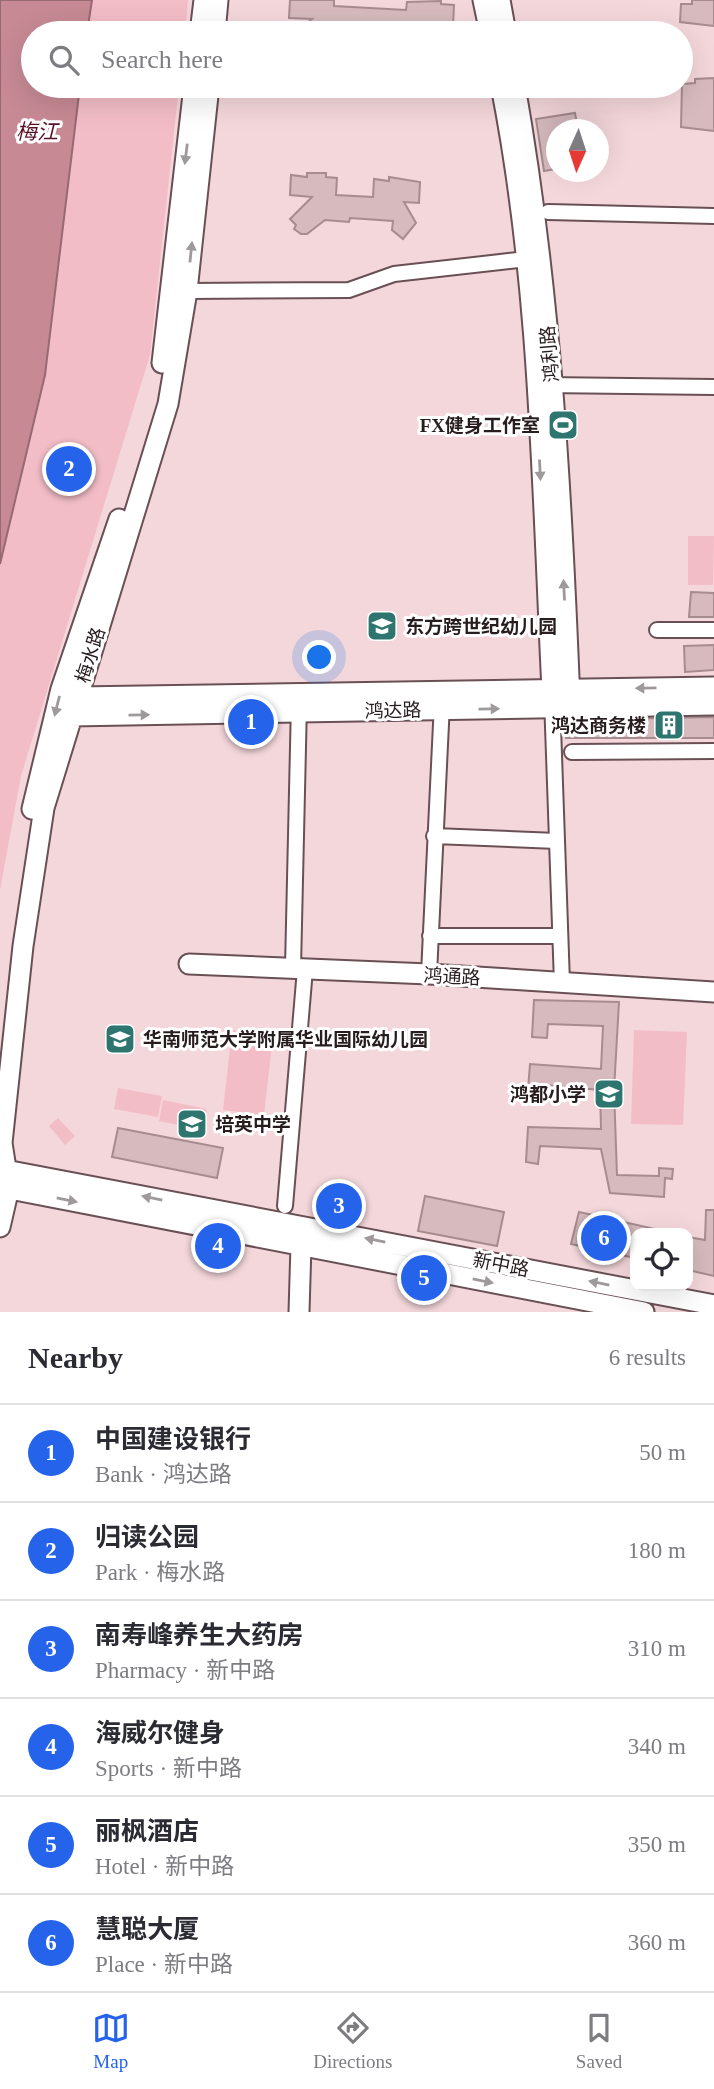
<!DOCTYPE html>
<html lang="en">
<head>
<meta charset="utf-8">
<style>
  body { margin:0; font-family:"Times New Roman","Noto Sans SC",serif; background:#f2f2f3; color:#2b2b33 }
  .controls { position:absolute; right:21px; bottom:21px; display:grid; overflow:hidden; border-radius:14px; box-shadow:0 7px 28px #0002 }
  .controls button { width:63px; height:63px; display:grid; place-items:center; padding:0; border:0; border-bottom:2px solid #e1e1e2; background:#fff; color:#2b2b33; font:35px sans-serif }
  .compass { position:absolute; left:546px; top:119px; width:63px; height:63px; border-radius:50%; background:#fff; box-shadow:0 7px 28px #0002; rotate:183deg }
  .you { position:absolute; left:320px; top:658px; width:24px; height:24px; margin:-18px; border:5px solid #fff; border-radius:50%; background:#1a73e8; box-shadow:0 0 0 10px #1a73e833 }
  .badge { display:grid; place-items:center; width:46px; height:46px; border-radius:50%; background:#2563eb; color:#fff; font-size:23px; font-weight:700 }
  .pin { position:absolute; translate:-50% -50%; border:4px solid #fff; box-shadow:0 2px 7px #0006 }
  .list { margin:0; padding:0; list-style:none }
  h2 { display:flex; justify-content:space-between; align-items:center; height:91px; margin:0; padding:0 28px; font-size:30px }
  h2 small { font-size:23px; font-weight:400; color:#7c7c81 }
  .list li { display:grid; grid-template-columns:46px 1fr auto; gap:21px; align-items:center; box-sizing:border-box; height:98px; padding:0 28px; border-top:2px solid #e1e1e2 }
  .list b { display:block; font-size:26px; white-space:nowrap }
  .list p { margin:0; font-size:23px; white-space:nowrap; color:#7c7c81 }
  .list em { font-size:23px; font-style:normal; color:#7c7c81 }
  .icon { flex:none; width:38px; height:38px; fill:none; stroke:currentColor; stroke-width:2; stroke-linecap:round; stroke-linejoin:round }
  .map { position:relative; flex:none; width:714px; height:1312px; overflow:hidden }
  .search { position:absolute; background:#fff; box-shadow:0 7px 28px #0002; left:21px; right:21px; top:21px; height:77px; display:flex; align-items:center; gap:18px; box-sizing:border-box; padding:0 24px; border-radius:38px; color:#7c7c81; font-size:26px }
  .sheet { height:679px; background:#fff }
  nav { display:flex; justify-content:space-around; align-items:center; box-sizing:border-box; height:98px; border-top:2px solid #e1e1e2; background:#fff; font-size:19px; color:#7c7c81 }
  nav a { display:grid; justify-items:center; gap:4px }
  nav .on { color:#2563eb }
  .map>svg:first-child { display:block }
</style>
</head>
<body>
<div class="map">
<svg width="714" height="1312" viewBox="0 0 714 1312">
  <rect width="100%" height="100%" fill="#f4d7db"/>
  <path fill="#f3bdc7" d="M92,0H188L185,33H87Z
    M80,86H179L150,355L21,776L0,890V564L45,375Z
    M688,536H714L713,585H688Z
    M232,1030L273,1035L264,1115L223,1110Z
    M634,1030L687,1032L683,1125L631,1124Z
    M118,1088L162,1096L158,1117L114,1109Z
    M163,1100L207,1109L203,1130L159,1121Z
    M58,1118L75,1136L65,1145L49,1126Z"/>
  <path fill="#c78a95" stroke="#976972" stroke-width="2" d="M0,0H92L87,33H33V86H80L45,375L0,564Z"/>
  <path fill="#d6babe" stroke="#a68b8f" stroke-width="2" d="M290,0H334V6L406,10L407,2L441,1V4L454,5L453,26L435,24L439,33L361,30L360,33H295L312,19L289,18Z
    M692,0H714V26L680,22L681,4H692Z
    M714,78V131L681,127L682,84L695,83V79Z
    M575,113L578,130H556V169L544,171L536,119Z
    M307,173H326V177L337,178L336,195L373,197L374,179L389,181V177L420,182L419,203L404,202L416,223L403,239L392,230L393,221L350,218L349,222L325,220L307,234H301L294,229L296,225L290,219L312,197L290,195L291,175L307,177Z
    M691,592L714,593V617H689Z
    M714,645V670L685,672L684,646Z
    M714,717V738H566V720Z
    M534,1000L619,1002L614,1090L617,1175L659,1176V1168L673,1169L672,1179L665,1178L664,1197L610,1193L601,1149L540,1146L538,1164L526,1162L528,1127L601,1129L600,1090L544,1085L542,1104L527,1102L530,1064L601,1069L603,1026L548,1024L547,1038L532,1037Z
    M118,1128L223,1148L217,1178L112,1157Z
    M425,1196L504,1212L497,1246L418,1231Z
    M706,1210H714V1276L688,1270V1237L705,1240Z
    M579,1212L655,1229V1233H635V1258L571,1244Z"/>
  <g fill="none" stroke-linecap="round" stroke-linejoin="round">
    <g stroke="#695055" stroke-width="18">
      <path id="street" d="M548,212L714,216
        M187,291L349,290L394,274L527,259
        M544,385L714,387
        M657,630H714
        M552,698L562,983
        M572,752L714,751
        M434,836L557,841
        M430,936H560
        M293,968L299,703
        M429,974L442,703
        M285,1206L305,969"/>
    </g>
    <g stroke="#695055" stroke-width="23">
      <path id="secondary" d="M483,0L490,33
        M500,0L506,33
        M200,33L204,0
        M215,33L218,0
        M501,86C540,284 542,488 552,690
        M515,86C551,289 562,497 570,703
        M162,363L194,86
        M77,697L714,687
        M71,716L714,705
        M32,809L61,689L119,519
        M189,964L429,974L714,992
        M0,1169L714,1305
        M0,1187L644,1312
        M0,1227L9,1188L2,1143L23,946L44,808L168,404L187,291L209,86
        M299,1312L301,1245"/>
    </g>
    <use href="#street" stroke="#fff" stroke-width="14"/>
    <use href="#secondary" stroke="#fff" stroke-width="19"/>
  </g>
  <defs><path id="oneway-solid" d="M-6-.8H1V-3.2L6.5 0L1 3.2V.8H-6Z" transform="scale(1.75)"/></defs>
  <g fill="#9e999a">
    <use href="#oneway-solid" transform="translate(186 154) rotate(97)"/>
    <use href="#oneway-solid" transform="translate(191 252) rotate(-84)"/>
    <use href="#oneway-solid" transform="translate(540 470) rotate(87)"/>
    <use href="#oneway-solid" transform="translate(564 590) rotate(-93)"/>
    <use href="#oneway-solid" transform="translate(646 688) rotate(179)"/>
    <use href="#oneway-solid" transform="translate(57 706) rotate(104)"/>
    <use href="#oneway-solid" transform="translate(489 709) rotate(-1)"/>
    <use href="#oneway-solid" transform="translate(139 715) rotate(-1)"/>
    <use href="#oneway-solid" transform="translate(152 1198) rotate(-169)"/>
    <use href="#oneway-solid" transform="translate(67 1200) rotate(11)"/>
    <use href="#oneway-solid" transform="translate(375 1240) rotate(-169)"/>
    <use href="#oneway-solid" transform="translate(483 1281) rotate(11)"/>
    <use href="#oneway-solid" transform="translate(599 1283) rotate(-169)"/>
  </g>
  <defs>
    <g id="stadium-square" transform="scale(1.575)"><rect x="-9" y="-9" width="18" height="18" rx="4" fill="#2d756e" stroke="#fff"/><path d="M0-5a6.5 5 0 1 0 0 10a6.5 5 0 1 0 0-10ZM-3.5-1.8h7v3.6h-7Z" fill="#fff"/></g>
    <g id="school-square" transform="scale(1.575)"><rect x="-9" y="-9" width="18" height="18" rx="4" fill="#2d756e" stroke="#fff"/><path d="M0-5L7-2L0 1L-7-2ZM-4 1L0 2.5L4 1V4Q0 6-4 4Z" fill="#fff"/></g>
    <g id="building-square" transform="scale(1.575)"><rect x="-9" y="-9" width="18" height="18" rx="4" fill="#2d756e" stroke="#fff"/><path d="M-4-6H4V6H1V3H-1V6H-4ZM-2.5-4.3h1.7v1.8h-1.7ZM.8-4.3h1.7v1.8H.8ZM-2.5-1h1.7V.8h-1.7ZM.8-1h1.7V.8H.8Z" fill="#fff"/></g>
  </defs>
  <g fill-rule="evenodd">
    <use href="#stadium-square" x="563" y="425"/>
    <use href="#school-square" x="382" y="626"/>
    <use href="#building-square" x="669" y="725"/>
    <use href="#school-square" x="120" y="1039"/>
    <use href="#school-square" x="609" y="1094"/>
    <use href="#school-square" x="192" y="1124"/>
  </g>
  <g text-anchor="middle" stroke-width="6" stroke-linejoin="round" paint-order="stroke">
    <g font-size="19" fill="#271d1f" stroke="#fff">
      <text transform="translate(549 354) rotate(-95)" y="7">鸿利路</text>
      <text transform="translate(90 655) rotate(-73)" y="7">梅水路</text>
      <text transform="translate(393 710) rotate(-1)" y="7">鸿达路</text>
      <text transform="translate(452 976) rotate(3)" y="7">鸿通路</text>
      <text transform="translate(501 1264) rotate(11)" y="7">新中路</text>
    </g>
    <g font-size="19" font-weight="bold" fill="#271d1f" stroke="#fff" text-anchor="end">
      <text x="540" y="432">FX健身工作室</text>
      <text x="405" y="633" text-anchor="start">东方跨世纪幼儿园</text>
      <text x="646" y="732">鸿达商务楼</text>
      <text x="143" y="1046" text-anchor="start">华南师范大学附属华业国际幼儿园</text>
      <text x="586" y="1101">鸿都小学</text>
      <text x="215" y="1131" text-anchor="start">培英中学</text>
    </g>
    <g font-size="21" font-style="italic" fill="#581027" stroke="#fff">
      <text x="37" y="139">梅江</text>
    </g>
  </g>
</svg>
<div class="controls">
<button><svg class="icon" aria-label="locate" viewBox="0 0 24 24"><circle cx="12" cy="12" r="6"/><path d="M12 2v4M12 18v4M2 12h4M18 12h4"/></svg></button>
</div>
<svg class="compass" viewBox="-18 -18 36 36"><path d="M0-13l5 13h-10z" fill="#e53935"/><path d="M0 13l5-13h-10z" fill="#7c7c81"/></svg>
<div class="you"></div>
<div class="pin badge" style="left:251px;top:722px">1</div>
<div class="pin badge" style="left:69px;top:469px">2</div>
<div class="pin badge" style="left:339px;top:1206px">3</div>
<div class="pin badge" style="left:218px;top:1246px">4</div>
<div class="pin badge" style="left:424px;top:1278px">5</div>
<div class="pin badge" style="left:604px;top:1238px">6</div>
<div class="search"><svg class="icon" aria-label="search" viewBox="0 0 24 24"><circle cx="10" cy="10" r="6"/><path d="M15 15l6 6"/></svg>Search here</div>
</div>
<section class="sheet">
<h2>Nearby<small>6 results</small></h2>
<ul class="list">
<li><span class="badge">1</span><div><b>中国建设银行</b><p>Bank · 鸿达路</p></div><em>50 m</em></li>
<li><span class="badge">2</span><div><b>归读公园</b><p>Park · 梅水路</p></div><em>180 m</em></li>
<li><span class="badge">3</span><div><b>南寿峰养生大药房</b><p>Pharmacy · 新中路</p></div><em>310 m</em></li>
<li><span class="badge">4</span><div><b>海威尔健身</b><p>Sports · 新中路</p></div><em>340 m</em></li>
<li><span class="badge">5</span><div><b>丽枫酒店</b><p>Hotel · 新中路</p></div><em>350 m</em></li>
<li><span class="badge">6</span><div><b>慧聪大厦</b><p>Place · 新中路</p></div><em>360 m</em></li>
</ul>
</section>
<nav>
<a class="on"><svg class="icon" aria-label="map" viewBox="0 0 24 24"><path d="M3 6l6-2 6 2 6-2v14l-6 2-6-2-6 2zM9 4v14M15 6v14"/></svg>Map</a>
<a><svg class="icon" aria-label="directions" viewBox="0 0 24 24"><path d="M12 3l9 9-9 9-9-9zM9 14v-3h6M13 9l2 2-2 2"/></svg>Directions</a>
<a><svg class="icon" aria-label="saved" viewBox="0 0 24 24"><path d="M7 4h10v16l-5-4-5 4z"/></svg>Saved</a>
</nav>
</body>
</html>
